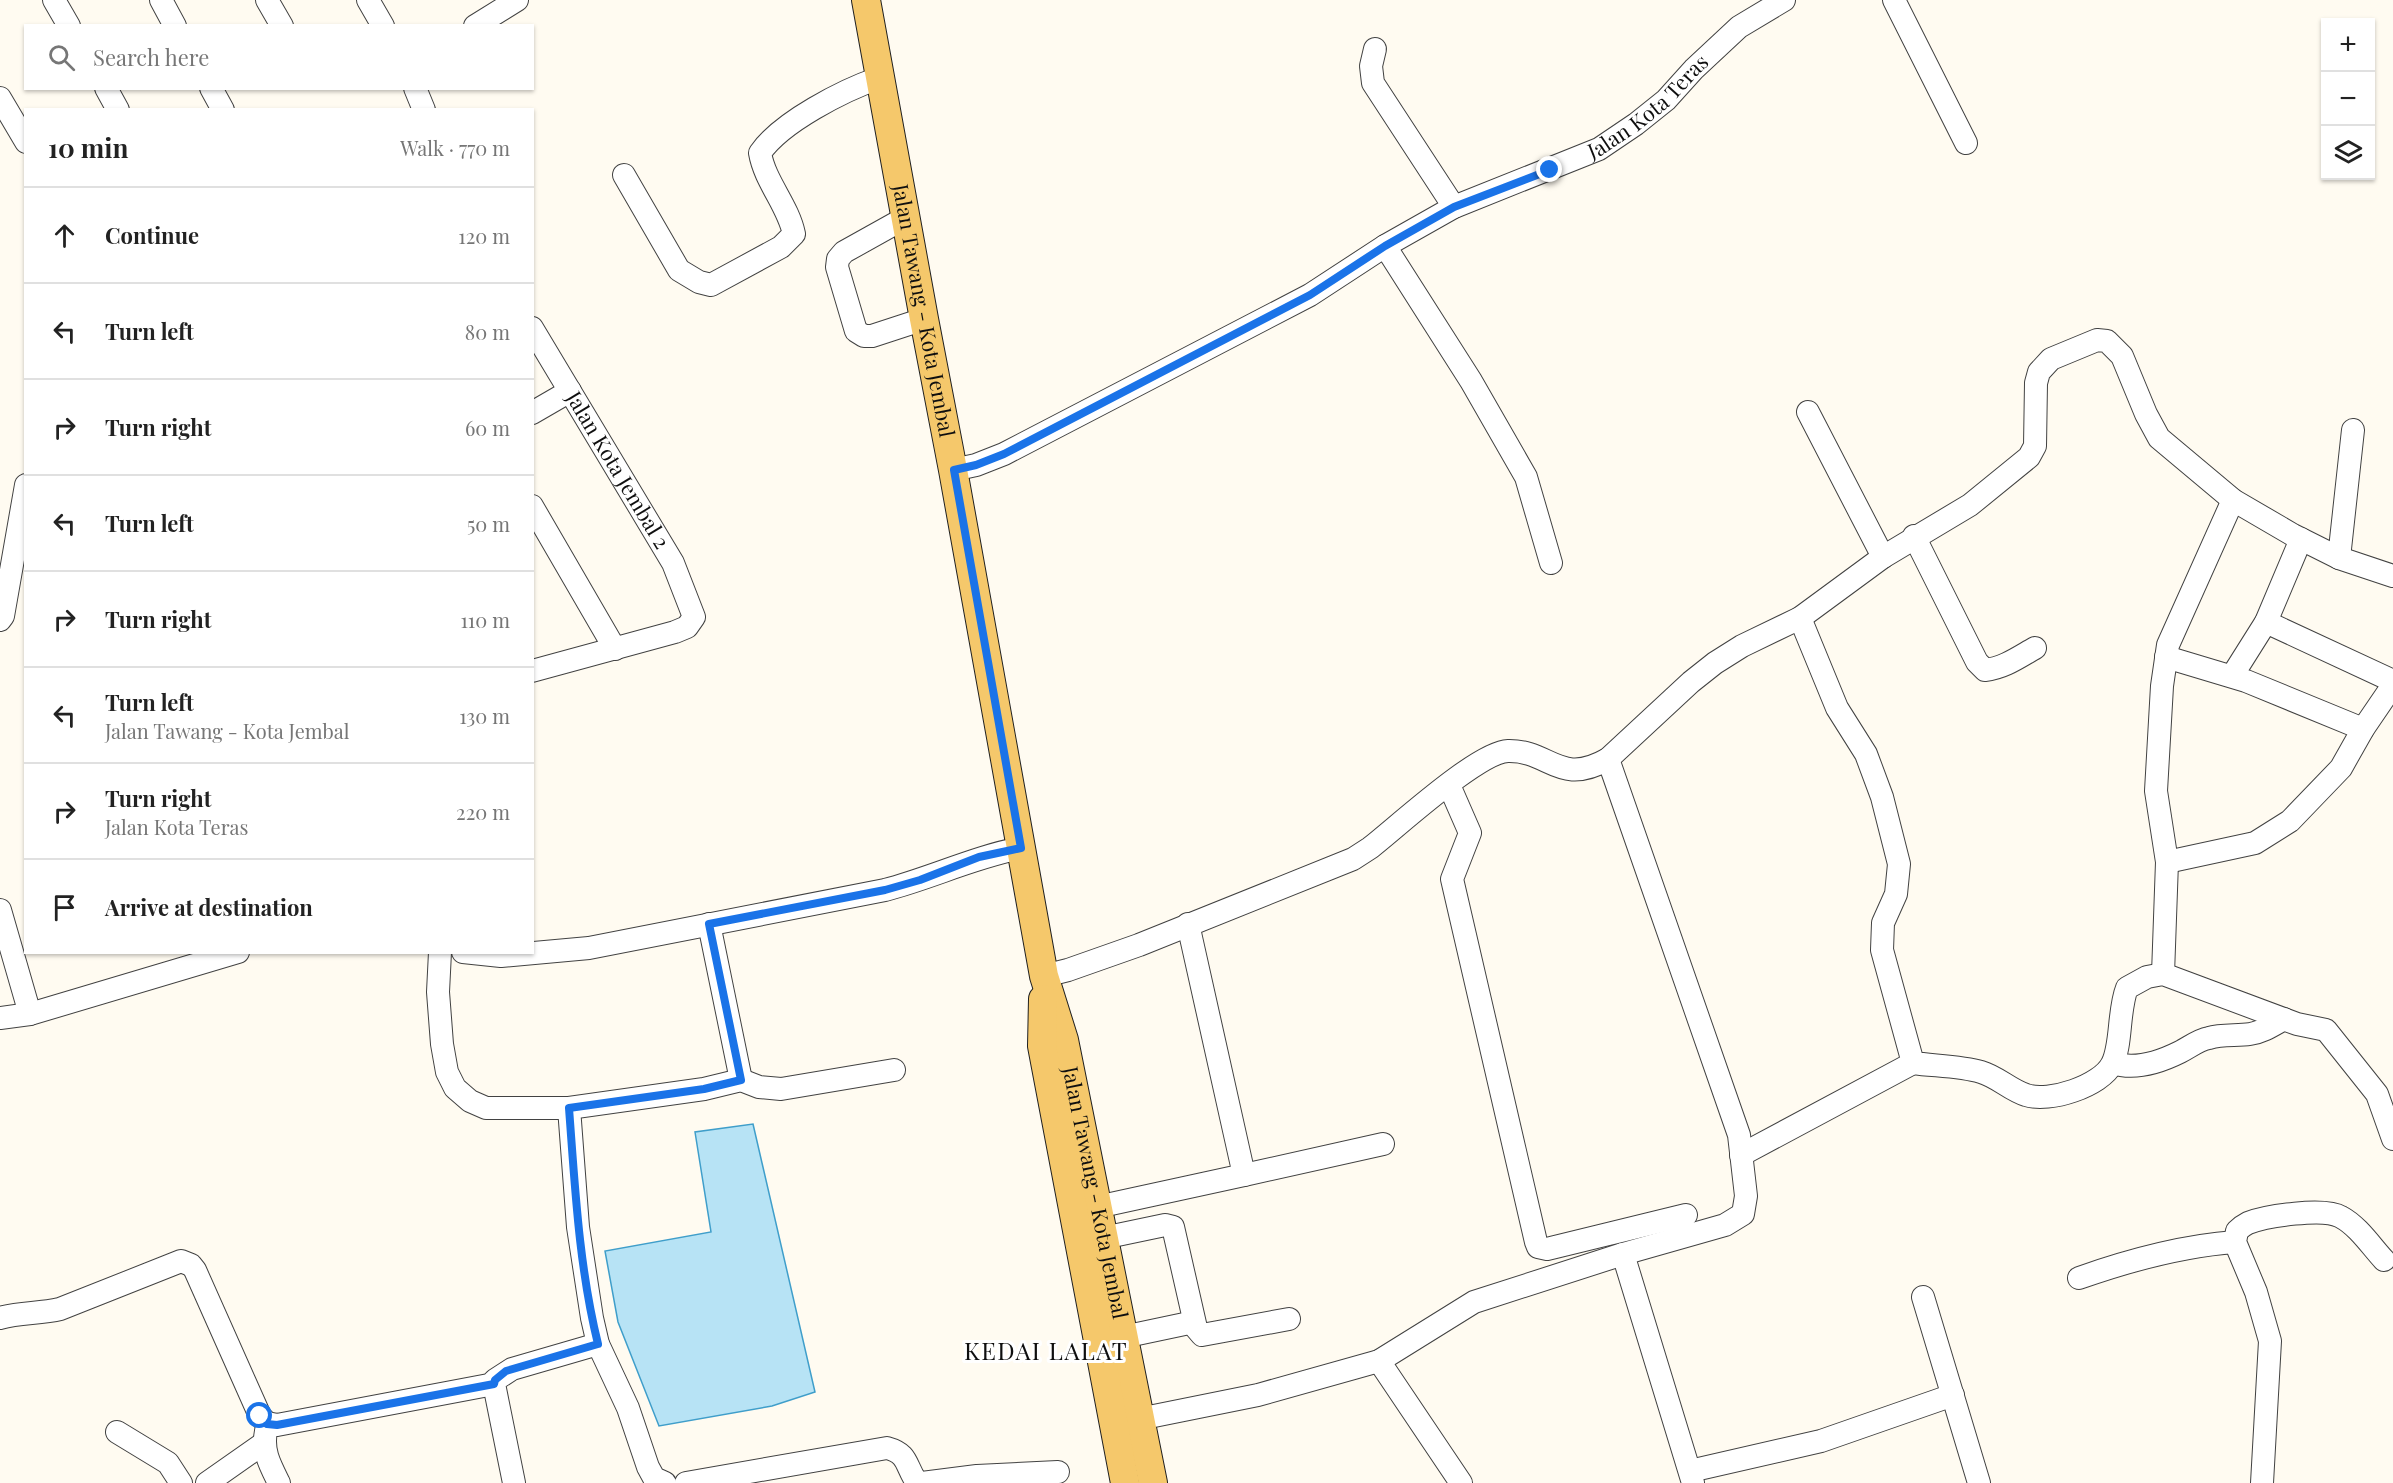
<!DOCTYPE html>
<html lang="en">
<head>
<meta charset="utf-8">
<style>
  body { margin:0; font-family:"Playfair Display",serif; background:#f6f6f6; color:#222 }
  .controls { position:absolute; right:18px; top:18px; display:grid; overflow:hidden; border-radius:0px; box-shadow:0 2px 4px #0004 }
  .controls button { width:54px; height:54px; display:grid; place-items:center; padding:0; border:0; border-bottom:2px solid #e0e0e0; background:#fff; color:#222; font:30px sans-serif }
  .stop { position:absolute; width:18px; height:18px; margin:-14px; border:4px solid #1a73e8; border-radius:50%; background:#fff }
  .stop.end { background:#1a73e8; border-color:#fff; box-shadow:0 2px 6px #0008 }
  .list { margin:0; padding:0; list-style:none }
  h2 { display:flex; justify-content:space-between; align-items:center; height:78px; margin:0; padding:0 24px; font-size:26px }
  h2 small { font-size:20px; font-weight:400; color:#767676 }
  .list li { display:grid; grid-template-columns:39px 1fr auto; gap:18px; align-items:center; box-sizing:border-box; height:96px; padding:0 24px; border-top:2px solid #e0e0e0 }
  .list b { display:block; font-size:22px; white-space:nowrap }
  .list p { margin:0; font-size:20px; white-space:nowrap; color:#767676 }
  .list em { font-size:20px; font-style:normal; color:#767676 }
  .icon { flex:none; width:33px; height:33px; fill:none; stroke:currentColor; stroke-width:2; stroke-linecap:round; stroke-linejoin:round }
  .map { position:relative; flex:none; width:2393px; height:1483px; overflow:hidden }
  .search { position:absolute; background:#fff; box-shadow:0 2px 4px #0004; left:24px; top:24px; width:510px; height:66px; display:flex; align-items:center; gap:15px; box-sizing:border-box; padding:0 21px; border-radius:0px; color:#767676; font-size:22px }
  .panel { position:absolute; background:#fff; box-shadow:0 2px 4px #0004; left:24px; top:108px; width:510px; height:846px; border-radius:0px }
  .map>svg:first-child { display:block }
</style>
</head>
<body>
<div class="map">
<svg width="2393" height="1483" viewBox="0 0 2393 1483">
  <rect width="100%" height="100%" fill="#fffbf1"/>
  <path fill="#b7e3f5" stroke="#3f9eca" stroke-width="1.5" d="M753,1124L815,1392L772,1406L659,1426L618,1322L605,1251L711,1232L695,1132Z"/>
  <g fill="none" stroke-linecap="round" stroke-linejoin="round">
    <g stroke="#424242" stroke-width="24">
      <g id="minor">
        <path d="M54,0L69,26"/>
        <path d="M161,0L175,26"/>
        <path d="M267,0L282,26"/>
        <path d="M368,0L383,26"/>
        <path d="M1894,0L1966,143"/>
        <path d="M475,26L517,0"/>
        <path d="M1375,49L1371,66L1373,83L1454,207"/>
        <path d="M106,88L118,110"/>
        <path d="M211,88L223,110"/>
        <path d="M415,88L424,110"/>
        <path d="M0,98L26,142"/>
        <path d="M624,175L679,270L699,282L711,285L781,247L794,234C788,205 765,182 760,153C781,122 844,90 879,78"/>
        <path d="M905,218L844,252L838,259L837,267L856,331L864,336H872L924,319"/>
        <path d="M1385,246L1471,381L1526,477L1551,563"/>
        <path id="s1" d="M532,328L673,563L694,617L687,627L675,632L532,671"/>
        <path d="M1808,412L1883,557"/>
        <path d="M532,413L570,391"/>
        <path id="s2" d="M953,470L976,465L1004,454L1310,295L1385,246L1454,207L1599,149L1636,124L1666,100L1694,69L1739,27L1784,0"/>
        <path d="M532,506L615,649"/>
        <path d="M1914,536L1977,662L1985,670C2004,668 2019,657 2035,648"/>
        <path d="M2339,558L2353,430"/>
        <path d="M1800,618L1837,708L1866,754L1882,797L1899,864L1896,894L1883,923L1882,950L1913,1063C1935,1066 1961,1066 1981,1072C1998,1077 2010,1090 2026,1095C2049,1103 2101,1086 2112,1064C2122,1046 2118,1010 2127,988L2147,977L2163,974L2297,1024L2326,1030L2377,1094L2393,1139"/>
        <path d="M0,620L3,616L26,485"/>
        <path d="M2266,622L2393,681"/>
        <path d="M2166,657L2246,681L2363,729"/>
        <path d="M2232,676L2266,622L2301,539"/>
        <path d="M1449,785L1470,833L1452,879L1536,1242L1538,1247L1547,1249L1686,1215"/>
        <path d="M2167,862L2255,843L2290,821L2341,768L2363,729L2393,685"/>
        <path d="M0,910L30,1014"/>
        <path d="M709,924L741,1080"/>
        <path d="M440,952L438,992L442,1044L447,1072L455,1088L470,1101L486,1108H569L704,1089L741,1080L759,1087L781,1089L894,1070"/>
        <path d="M463,952L501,956L589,948L885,890C931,878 974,857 1021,848"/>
        <path d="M2163,974L2167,862L2156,791L2162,686L2168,645L2233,500"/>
        <path d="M1044,976L1068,970L1139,945L1353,859L1370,848C1396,828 1478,752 1508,751C1550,750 1559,787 1608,759L1691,682L1715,663L1742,646L1800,618L1883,557L1970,505L2029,457L2035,446L2036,383L2039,372L2051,359L2097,340L2107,341L2122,356L2146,414L2159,438L2233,500L2293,535L2339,558L2393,576"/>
        <path d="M0,1018L30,1014L238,952"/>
        <path d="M2113,1063C2134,1070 2160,1062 2180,1052C2190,1047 2198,1040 2209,1038C2222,1034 2237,1036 2250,1034C2263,1032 2273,1025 2284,1019"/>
        <path d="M569,1108L578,1227L592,1318L598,1344L628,1408L648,1467L654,1478L665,1483"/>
        <path d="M1741,1155L1913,1063"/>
        <path d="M1244,1175L1383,1144"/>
        <path d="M1097,1207L1244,1175L1188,924"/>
        <path d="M1103,1238L1165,1225L1173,1227L1196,1328L1202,1335L1289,1319"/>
        <path d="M1623,1254L1693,1483"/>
        <path d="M2079,1278C2130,1260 2181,1246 2235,1242"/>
        <path d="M1923,1297L1979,1483"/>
        <path d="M0,1318C19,1312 40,1314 60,1309L181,1261L191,1265L195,1270L260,1416L267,1423L277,1425L494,1384"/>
        <path d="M1123,1337L1194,1322"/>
        <path d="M1379,1361L1461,1483"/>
        <path d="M1139,1419L1258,1395L1379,1361L1474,1302L1623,1254L1725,1225L1743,1214L1746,1196L1739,1135L1608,759"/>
        <path d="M266,1431C262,1451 270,1465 279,1483"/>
        <path d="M117,1432L168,1463L181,1483"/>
        <path d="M1690,1471L1821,1441L1953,1395"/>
        <path d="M207,1483L264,1443"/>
        <path d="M514,1483L494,1384L495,1380L512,1369L598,1344"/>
        <path d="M686,1483L887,1448C909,1454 905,1465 916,1481L922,1483L977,1476L1058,1472"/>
        <path d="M2262,1483L2270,1341L2256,1292L2235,1242L2237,1231C2240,1228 2244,1225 2248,1223C2266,1216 2324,1207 2341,1217C2358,1226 2371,1246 2384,1260"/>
      </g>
    </g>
    <g stroke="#202020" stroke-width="30">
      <g id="major">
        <path id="s3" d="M866,0L924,319L953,470L1044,976L1064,1040L1153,1483"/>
        <path d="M1043,999L1042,1046L1125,1483"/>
      </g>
    </g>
    <use href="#minor" stroke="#fff" stroke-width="22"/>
    <use href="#major" stroke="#f5c86b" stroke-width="28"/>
  </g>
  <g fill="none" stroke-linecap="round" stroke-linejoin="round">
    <path stroke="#1a73e8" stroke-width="8" d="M260,1416L267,1424L277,1425L494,1384L495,1380L506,1371L598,1344C579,1267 575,1187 569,1108L704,1089L741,1080L709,924L885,890L920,880L979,857L1021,848L954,470L976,465L1004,454L1310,295L1385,246L1454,207L1550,170"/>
  </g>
  <g text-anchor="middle" stroke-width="6" stroke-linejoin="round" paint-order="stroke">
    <g font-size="21" fill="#0f0f0f" stroke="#fff">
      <text dy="7" stroke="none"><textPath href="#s2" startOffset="788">Jalan Kota Teras</textPath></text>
      <text dy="7" stroke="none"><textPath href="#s3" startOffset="316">Jalan Tawang - Kota Jembal</textPath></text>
      <text dy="7" stroke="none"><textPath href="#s1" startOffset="166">Jalan Kota Jembal 2</textPath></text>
      <text dy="7" stroke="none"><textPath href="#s3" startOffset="1215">Jalan Tawang - Kota Jembal</textPath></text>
    </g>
    <g font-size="24" letter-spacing="1.5" fill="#0f0f0f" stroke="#fff">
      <text x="1046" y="1360">KEDAI LALAT</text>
    </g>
  </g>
</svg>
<div class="controls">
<button>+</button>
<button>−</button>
<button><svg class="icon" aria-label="layers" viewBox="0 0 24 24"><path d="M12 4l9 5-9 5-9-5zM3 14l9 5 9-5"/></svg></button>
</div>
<div class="stop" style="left:260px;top:1416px"></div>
<div class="stop end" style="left:1550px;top:170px"></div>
<div class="search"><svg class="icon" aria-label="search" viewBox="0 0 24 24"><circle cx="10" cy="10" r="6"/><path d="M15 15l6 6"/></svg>Search here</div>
<section class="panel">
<h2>10 min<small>Walk · 770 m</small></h2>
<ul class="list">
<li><svg class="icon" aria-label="ahead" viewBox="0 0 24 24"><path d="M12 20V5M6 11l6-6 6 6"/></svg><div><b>Continue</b></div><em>120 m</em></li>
<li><svg class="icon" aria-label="left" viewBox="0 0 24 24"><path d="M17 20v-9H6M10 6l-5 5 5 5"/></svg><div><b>Turn left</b></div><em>80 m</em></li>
<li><svg class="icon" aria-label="right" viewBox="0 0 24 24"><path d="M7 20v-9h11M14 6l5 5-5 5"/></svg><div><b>Turn right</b></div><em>60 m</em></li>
<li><svg class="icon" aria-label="left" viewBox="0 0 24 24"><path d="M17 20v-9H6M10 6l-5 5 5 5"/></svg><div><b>Turn left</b></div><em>50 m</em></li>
<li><svg class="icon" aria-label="right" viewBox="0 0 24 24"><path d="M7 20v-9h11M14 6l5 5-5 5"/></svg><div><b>Turn right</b></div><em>110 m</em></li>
<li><svg class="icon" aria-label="left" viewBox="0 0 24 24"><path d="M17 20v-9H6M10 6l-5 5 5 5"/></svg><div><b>Turn left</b><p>Jalan Tawang - Kota Jembal</p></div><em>130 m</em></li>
<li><svg class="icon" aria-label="right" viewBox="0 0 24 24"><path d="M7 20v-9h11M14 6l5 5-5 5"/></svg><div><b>Turn right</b><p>Jalan Kota Teras</p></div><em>220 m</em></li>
<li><svg class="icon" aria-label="arrive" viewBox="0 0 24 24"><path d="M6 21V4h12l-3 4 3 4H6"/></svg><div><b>Arrive at destination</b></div></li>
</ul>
</section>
</div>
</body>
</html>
